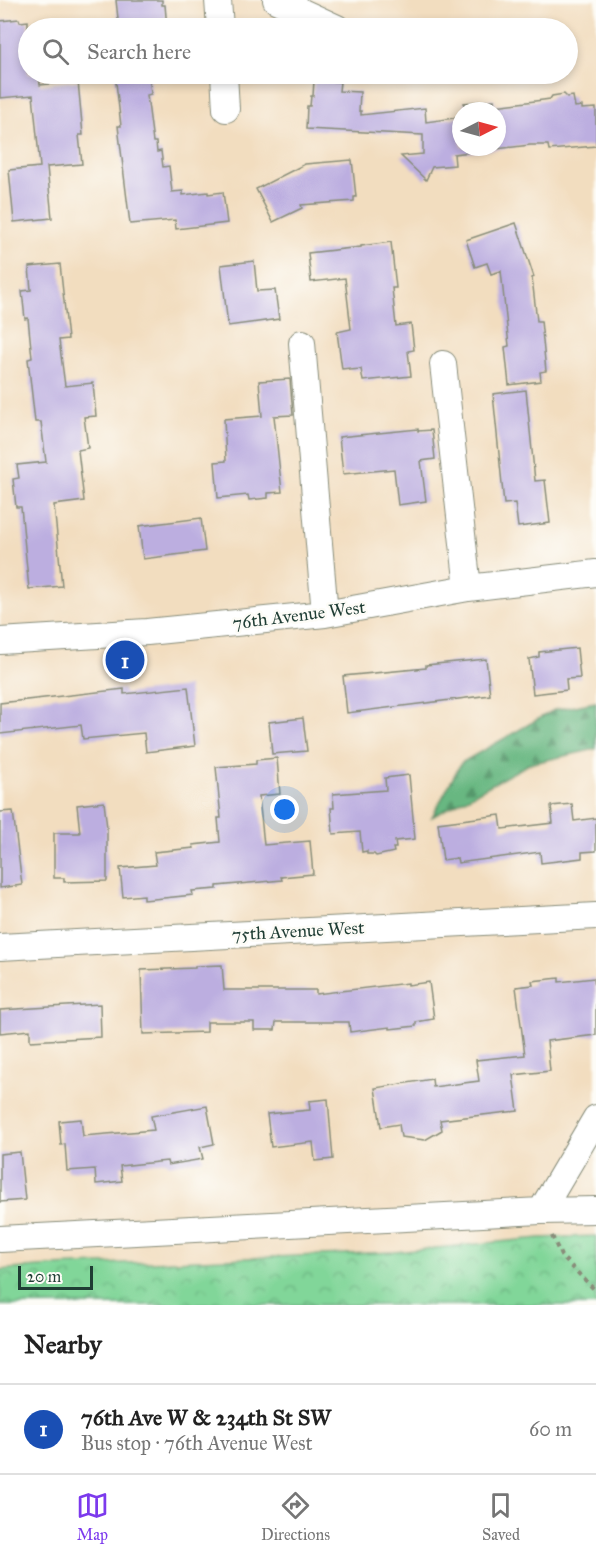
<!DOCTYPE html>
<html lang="en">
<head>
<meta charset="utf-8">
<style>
  body { margin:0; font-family:"IM FELL Great Primer",serif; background:#f6f6f6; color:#222 }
  .compass { position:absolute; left:452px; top:102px; width:54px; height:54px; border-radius:50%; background:#fff; box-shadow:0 3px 9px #0003; rotate:84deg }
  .scale { position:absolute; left:18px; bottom:15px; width:75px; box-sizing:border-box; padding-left:6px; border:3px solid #1f3d34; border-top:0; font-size:16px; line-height:21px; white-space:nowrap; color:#1f3d34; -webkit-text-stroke:4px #fdfcf7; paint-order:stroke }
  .you { position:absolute; left:285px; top:810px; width:21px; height:21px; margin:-15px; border:4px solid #fff; border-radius:50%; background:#1a73e8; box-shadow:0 0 0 9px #1a73e833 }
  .badge { display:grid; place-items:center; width:39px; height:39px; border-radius:50%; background:#7c3aed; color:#fff; font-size:20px; font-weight:700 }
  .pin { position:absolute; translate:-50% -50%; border:3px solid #fff; box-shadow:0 2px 6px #0006 }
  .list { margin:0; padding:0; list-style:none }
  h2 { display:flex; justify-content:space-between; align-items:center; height:78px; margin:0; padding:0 24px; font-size:26px }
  h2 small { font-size:20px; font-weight:400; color:#767676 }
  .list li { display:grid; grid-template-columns:39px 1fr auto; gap:18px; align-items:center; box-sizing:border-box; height:90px; padding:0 24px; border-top:2px solid #e0e0e0 }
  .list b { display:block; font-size:22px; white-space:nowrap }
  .list p { margin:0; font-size:20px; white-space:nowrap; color:#767676 }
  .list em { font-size:20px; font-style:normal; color:#767676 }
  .icon { flex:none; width:33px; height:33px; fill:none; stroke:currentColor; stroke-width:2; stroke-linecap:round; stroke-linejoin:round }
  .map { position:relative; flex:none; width:596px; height:1305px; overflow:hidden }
  .search { position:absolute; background:#fff; box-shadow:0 3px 9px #0003; left:18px; right:18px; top:18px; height:66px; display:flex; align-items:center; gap:15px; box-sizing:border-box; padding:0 21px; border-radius:33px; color:#767676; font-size:22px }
  .sheet { height:168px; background:#fff }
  nav { display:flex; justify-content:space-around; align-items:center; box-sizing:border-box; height:84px; border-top:2px solid #e0e0e0; background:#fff; font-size:16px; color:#767676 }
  nav a { display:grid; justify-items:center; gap:3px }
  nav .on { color:#7c3aed }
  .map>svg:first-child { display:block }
</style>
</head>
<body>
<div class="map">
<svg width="596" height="1305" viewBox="0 0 596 1305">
  <defs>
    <pattern id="forest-firs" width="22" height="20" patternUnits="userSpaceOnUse" patternTransform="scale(1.5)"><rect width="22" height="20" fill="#68b781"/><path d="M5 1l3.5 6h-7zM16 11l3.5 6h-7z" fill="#55966a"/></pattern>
    <pattern id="park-crowns" width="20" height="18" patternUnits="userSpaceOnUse" patternTransform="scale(1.5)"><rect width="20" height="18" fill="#81d699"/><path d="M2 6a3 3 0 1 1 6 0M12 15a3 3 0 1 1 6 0" fill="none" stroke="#69af7e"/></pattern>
  </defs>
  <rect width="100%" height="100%" fill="#fdfcf7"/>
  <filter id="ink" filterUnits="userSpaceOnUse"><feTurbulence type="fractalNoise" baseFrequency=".0167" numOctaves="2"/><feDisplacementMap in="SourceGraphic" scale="12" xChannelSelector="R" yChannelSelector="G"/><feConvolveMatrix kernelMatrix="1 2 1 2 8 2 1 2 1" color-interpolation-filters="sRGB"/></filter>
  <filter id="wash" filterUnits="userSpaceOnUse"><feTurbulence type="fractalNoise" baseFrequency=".008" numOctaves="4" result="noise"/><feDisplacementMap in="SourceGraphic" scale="24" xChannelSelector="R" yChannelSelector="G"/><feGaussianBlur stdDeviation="1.35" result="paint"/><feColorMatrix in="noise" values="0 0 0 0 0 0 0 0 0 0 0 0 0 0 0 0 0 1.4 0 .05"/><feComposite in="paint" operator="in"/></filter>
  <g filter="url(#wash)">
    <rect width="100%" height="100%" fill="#f2ddbf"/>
    <path fill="url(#forest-firs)" stroke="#447a5a" stroke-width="1.5" d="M596,702V749L529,764L432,817L461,763L554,710Z"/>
    <path fill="url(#park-crowns)" stroke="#508a66" stroke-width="1.5" d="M596,1236V1305H0V1270L53,1266L395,1252L540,1238Z"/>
    <g id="blocks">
      <path fill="#bcaee0" d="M116,0H162V5H165L167,28H119Z
        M19,19L20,22L28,21V74H39L40,85L78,81L83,135H79L82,164L47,167L52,218L14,222L9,170L40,167L33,95L0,98V21Z
        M115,74H149L151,94L147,95L153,142H156L157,152L161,151L163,167L169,166L172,192L183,191V195L208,192V194L223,192L227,223L176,229L175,220L130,224L118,126H121Z
        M314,80L340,82L339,91L360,92L359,111H361V115L425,108L426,122L461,117V147H497V111H465L464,103L494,100L495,106L543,100L550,99L552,96L564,94L567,97L573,96L575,107L582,106V109L596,108V146L549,150L548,145H530L454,154L455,165L432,167L426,180L401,156L423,154V135L306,129L307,106H310L311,96H313Z
        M352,160L356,197H354V201L301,205L302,208L273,222L256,189L305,164Z
        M516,223L534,277L532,278L537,321H541L546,371L540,372L541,381L509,385L505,347L509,346L501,271L491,274L487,263L475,267L466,240Z
        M391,242L396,288H392L396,326L411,324L414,350L408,351L411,376L363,381L361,369L350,370V368L342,369L337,332L351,329L345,278L311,282L308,253L361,247V246Z
        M254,261L257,291L275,290L279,319L228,326L221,265Z
        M60,264L68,339L59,340L65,386L93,383L96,416L84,417L88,448L78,450L84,501L54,505L62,586L29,589L21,507H16L13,479L19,478L17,465L46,462L41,422H35L28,359L32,358L28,318L25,319L22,291L31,290L29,267Z
        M290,379L293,415L274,416L282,492L268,493V498L249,500L248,495L218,498L215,462L226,461L224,419L262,416L259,381Z
        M526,390L535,481L545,480L550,523L518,527L515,503L504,504L493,394Z
        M418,429V431L432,430L435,459L421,461L426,501L398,505L394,469L343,474L339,437Z
        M201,518L205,551L143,559L139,526Z
        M577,648L580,678L566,679L567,690L533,694L529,659L539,657V652Z
        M486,659L490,695L347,713L343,676L426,668V665Z
        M188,687L195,746L146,752L144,733L83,739L81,725L0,734V703L124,689V694Z
        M303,718L307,751L272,754L269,722Z
        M277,758L280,794L259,796L264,845L310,841L313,874L281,877L282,880L217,886V889L192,891L193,895L144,900V895L123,897L120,868L156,865L154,852L194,848L193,845L220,842L218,818H221L216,767L256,764V760Z
        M409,775L415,839L395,841L396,848H393L394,852L376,856L374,854H367V851L362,852L360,832L333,834L331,808H334L333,794L386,790L385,778Z
        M104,802L107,828V881L64,882V878H54V833H80L77,805Z
        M572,804L574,821L596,818V851L582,852V858L541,863L540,852L458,863L457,858L443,860L438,823L500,815L502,829L553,823L551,806Z
        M13,811L22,885L0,888V812Z
        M222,965L224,990H316V994L408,983V985L429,982L434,1019L416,1022V1026L390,1029V1027L350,1032L349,1022H276L275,1030H254V1022H207V1032L143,1034L141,970L195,968V966Z
        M559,978V982L594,978L596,997V1035L547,1041L550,1071L513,1075L518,1111L440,1120L442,1130L425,1140L401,1137L399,1124L381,1127L375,1088L432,1079L433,1087L479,1081L476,1060L525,1055L516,987L533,985L532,981Z
        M100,1004L101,1037L30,1041V1030L0,1033V1010Z
        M328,1099L333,1159L315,1161L313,1142L271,1147L267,1114L310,1110L309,1101Z
        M207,1106L214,1144L200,1147L203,1159L168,1165L167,1161L120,1166L122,1181L96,1184L95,1169L67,1171L65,1144L61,1145L59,1121L81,1119L83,1136L154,1130L151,1116Z
        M20,1152L25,1200L0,1202V1154Z"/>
    </g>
  </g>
  <g filter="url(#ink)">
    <use href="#blocks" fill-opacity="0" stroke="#888d7a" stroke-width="1.5"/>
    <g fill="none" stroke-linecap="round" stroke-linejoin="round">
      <g stroke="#888d7a" stroke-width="28">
        <path id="minor" d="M218,0L220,28
          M276,0L337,28
          M224,74L226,109
          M302,343L325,614
          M443,364L468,588
          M0,641L147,632L325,614L468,588L596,573
          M0,947L596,916
          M541,1211L596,1118
          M0,1239L541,1211L596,1210"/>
      </g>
      <path stroke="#888d7a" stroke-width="4" stroke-dasharray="4.5 4.5" stroke-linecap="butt" d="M552,1236L561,1256L596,1291"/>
      <use href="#minor" stroke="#fff" stroke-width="26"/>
    </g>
  </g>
  <g text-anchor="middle" stroke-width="5" stroke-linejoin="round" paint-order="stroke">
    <g font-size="18" fill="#1f3d34" stroke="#fdfcf7">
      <text transform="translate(299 615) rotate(-7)" y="6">76th Avenue West</text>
      <text transform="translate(298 931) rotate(-3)" y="6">75th Avenue West</text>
    </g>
  </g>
</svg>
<svg class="compass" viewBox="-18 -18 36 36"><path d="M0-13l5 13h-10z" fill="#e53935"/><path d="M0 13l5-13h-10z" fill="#767676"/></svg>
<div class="scale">20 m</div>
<div class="you"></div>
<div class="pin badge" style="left:125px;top:660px;background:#1a4fb4">1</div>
<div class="search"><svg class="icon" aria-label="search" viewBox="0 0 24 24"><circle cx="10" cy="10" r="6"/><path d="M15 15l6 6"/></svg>Search here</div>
</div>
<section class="sheet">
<h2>Nearby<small></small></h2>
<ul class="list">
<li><span class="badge" style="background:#1a4fb4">1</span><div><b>76th Ave W &amp; 234th St SW</b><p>Bus stop · 76th Avenue West</p></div><em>60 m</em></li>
</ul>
</section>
<nav>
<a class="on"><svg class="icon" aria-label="map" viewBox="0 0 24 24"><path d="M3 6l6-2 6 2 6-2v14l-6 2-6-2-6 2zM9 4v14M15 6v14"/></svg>Map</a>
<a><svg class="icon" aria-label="directions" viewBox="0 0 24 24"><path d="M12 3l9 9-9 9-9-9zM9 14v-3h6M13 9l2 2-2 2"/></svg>Directions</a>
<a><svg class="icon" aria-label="saved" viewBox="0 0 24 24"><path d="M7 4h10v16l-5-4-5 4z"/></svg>Saved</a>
</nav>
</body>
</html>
